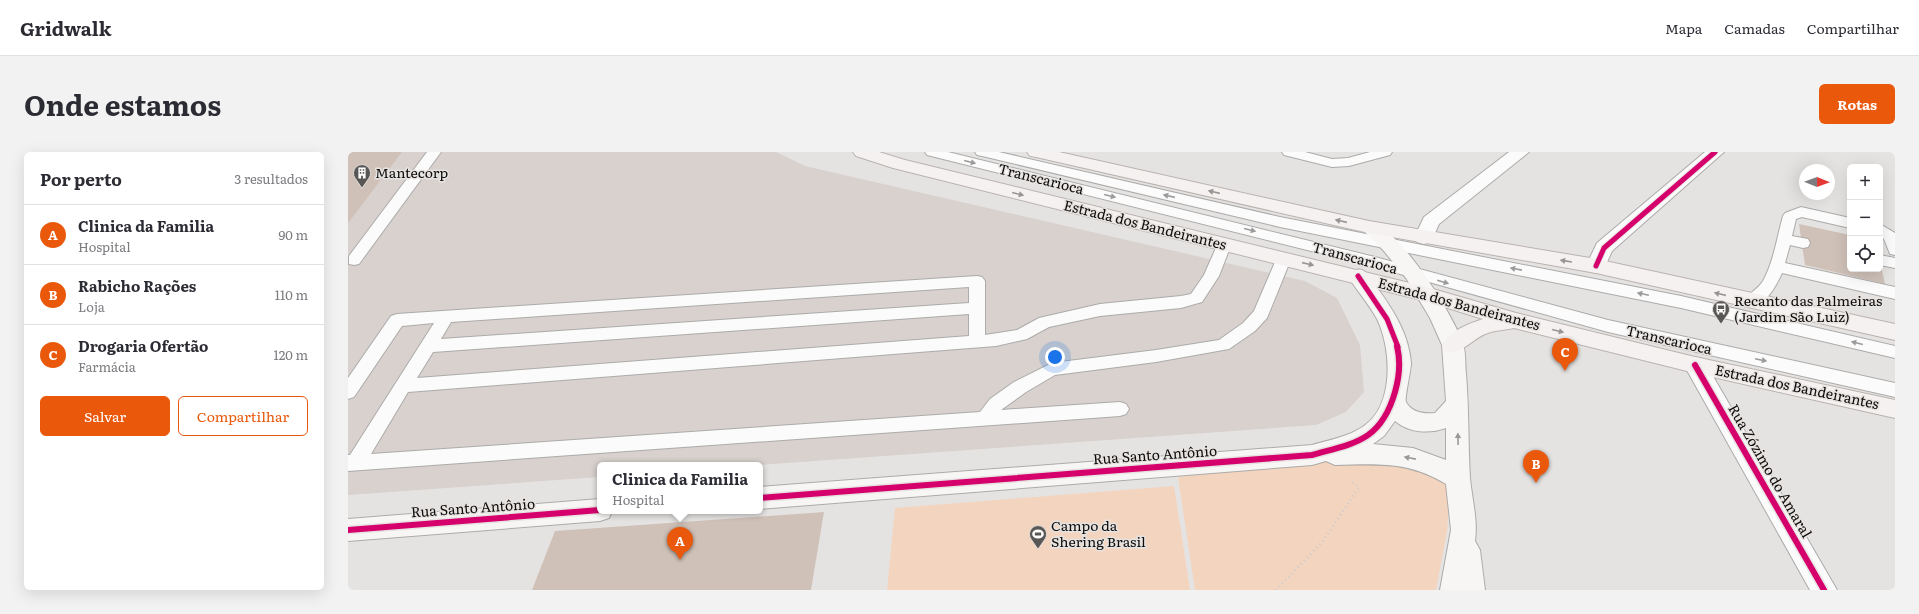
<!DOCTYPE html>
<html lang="pt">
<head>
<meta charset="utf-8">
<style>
  body { margin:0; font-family:Literata,serif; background:#f2f2f3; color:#2b2b33 }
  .controls { position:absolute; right:12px; top:12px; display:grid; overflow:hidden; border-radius:6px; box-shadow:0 4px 16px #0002 }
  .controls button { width:36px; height:36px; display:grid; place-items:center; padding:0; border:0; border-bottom:1px solid #e1e1e2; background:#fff; color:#2b2b33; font:20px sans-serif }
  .compass { position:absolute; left:1451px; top:12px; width:36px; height:36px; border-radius:50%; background:#fff; box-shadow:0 4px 16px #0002; rotate:91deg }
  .you { position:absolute; left:707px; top:205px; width:14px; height:14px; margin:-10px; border:3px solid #fff; border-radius:50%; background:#1a73e8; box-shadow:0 0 0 6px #1a73e833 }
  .badge { display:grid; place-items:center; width:26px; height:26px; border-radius:50%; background:#ea580c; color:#fff; font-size:13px; font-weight:700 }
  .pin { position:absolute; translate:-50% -33px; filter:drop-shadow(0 1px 2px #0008) }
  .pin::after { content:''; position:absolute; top:21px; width:14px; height:12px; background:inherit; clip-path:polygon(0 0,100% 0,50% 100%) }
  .popup { position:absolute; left:249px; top:310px; width:166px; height:52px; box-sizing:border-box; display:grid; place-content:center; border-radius:6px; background:#fff; filter:drop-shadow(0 1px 3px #0005); font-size:13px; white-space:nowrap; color:#7c7c81 }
  .popup b { font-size:15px; color:#2b2b33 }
  .popup::after { content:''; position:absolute; left:50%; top:100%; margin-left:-8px; border:8px solid transparent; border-top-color:#fff }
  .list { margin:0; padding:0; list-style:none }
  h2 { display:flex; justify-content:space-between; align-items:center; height:52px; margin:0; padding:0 16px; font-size:17px }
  h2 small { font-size:13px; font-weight:400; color:#7c7c81 }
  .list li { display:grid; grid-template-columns:26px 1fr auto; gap:12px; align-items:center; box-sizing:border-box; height:60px; padding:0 16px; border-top:1px solid #e1e1e2 }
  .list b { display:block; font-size:15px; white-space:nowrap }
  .list p { margin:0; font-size:13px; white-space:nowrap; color:#7c7c81 }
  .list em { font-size:13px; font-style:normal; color:#7c7c81 }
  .actions { display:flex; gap:8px; padding:12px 16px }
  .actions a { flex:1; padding:9px 0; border:1px solid #ea580c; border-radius:6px; text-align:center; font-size:14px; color:#ea580c }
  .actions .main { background:#ea580c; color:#fff }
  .icon { flex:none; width:22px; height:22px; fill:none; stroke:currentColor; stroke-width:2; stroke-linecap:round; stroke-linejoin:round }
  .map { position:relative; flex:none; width:1547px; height:438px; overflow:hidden; border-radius:6px }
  header { display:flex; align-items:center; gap:24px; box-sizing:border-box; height:56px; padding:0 20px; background:#fff; border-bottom:1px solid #e1e1e2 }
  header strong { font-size:19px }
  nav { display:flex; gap:22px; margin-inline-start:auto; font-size:14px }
  .intro { display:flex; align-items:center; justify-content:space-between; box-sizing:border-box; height:96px; padding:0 24px }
  h1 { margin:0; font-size:28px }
  .button { padding:10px 18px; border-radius:6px; background:#ea580c; color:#fff; font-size:14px; font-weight:700 }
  main { display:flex; gap:24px; padding:0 24px }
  aside { flex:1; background:#fff; border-radius:6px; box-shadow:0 4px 16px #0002 }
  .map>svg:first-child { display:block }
</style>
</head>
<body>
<header>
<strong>Gridwalk</strong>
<nav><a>Mapa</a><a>Camadas</a><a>Compartilhar</a></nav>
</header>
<div class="intro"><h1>Onde estamos</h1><a class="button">Rotas</a></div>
<main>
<aside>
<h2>Por perto<small>3 resultados</small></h2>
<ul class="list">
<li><span class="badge">A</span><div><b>Clinica da Familia</b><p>Hospital</p></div><em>90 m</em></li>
<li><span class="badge">B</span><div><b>Rabicho Rações</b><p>Loja</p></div><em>110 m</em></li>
<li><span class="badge">C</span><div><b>Drogaria Ofertão</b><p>Farmácia</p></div><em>120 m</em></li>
</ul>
<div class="actions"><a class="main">Salvar</a><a>Compartilhar</a></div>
</aside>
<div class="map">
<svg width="1547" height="438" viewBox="0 0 1547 438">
  <rect width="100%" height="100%" fill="#e5e3e2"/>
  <path fill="#d8d1ce" d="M0,0H428L457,14L957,129L989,146L1012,193L1016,240L998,260L968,273L412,313H252V325L0,343Z"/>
  <path fill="#f3d4bf" d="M977,309L1038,310L1071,315L1102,334L1099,379L1088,438H847L830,325Z
    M826,334L842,438H539L547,356Z"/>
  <path fill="#cfc1b8" d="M0,0H54L0,71Z
    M1451,72L1502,83V117H1532L1533,114L1537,132L1457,113Z
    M476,360L463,438H184L207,379Z"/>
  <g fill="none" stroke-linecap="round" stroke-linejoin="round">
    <g stroke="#acabaa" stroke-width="2">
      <path id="lane" d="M79,0H93L11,112L6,113L1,112V104Z
        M577,0H600L1027,105L1260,168L1547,231V245L1260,180L1027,115L579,3Z
        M627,0H651L932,65L1333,144L1547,194V206L1333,156L932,75L634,4L629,3Z
        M934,0H957L984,7L1000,6L1022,0H1044L1042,3L1001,14L984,15L936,3Z
        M1453,55L1502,66V76L1454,65L1448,67L1444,84L1460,87L1462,91L1460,95L1455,96L1442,93L1437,111L1547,135V147L1434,121C1428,134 1416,158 1398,153L1396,149C1401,141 1410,137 1415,129C1426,109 1429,85 1435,64L1437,61Z
        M1532,72L1547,81V103L1542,102L1536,87L1532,84Z
        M876,88L881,89L883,93L871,124L854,150L833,156L752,164L701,175L679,187L648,194L60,240L23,302L632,260L642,247L666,230L704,211L808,198L871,188L895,171L906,159L930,103L935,102L940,103L943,107L919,166L907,179L881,197L808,210L707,223L678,240L653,258L772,250L778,252L781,257L778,262L772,264L0,319V303H2L86,171L54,174L6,245L0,247V226L43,164L49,162L629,124L634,125L637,129V183L669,178L691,166L752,152L833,144L843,142L856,123L871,89ZM621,135V151L93,187L103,170ZM621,162V184L69,226L85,200Z
        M1532,103L1547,106V116L1532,113Z"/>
    </g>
    <g stroke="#acabaa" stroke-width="2">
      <path id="street" d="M1161,0H1181L1091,72L1083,90L1076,92L1069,90L1066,86L1076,65Z
        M1357,0H1376L1264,99L1255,119L1248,121L1241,119L1238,114L1249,91Z
        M1347,205L1355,207L1489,438H1462L1336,213L1339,207Z"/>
    </g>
    <g stroke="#acabaa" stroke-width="2">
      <path id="secondary" d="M1021,69C1052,77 1105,162 1115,192C1118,201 1117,213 1118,222C1121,257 1120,291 1122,326C1124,347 1130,368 1127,389L1132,398L1137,438H1092L1103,378L1098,332C1060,309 1030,312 987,313L978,309L964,313L412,357V335L964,293C981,288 1000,285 1016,274C1046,253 1044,198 1029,167C1021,152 1009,139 1000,124L1003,119C1008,118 1013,116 1017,120C1022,124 1027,132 1030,137C1046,159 1061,183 1063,211C1063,219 1056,247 1058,250C1064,261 1076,262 1087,261L1098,249L1094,193L1082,166L1058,126L1035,98L1012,75L1014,71ZM1047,269C1061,281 1081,282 1098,276V308L1065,296L1025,292L1036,284Z
        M252,347V359H264L261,366L252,369L0,389V367Z"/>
    </g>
    <g stroke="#b9b3af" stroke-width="2">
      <path id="primary" d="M505,0H531L557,8L1078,135L1168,161L1347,205L1547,248V266L1347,221L1166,176C1157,178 1148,178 1140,181C1124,186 1114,204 1097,199L1094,193C1103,178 1120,172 1135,167L1077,149L545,16L508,4Z
        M679,0H711L1021,69L1248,107L1547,172V188L1248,121L1021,81L688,5L682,4Z"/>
    </g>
    <path stroke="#cccbcb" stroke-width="2.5" stroke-dasharray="1 3.5" stroke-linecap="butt" d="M928,438L975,389L1011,335L1002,329"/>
    <use href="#lane" fill="#fbfbfb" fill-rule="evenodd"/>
    <use href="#street" fill="#fbfbfb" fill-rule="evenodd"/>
    <use href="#secondary" fill="#f8f6f5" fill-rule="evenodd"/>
    <use href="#primary" fill="#f4f1f0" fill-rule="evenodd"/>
    <g stroke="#e6e3e1" stroke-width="7">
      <path id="cycleway-far1" d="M1248,114L1256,96L1367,0
        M1010,124L1039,167L1050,195"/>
    </g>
    <g stroke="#e6e3e1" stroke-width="9">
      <path id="cycleway" d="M1347,213L1476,438
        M412,346L964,303C1007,291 1033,289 1047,240C1051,226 1053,210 1049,194
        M0,378L252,358"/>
    </g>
    <use href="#cycleway-far1" stroke="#d6006c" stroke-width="5"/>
    <use href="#cycleway" stroke="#d6006c" stroke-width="6"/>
  </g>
  <defs><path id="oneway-solid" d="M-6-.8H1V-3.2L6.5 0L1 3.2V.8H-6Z"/></defs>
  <g fill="#9c9b9b">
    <use href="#oneway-solid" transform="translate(622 10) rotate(14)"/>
    <use href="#oneway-solid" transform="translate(762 44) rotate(14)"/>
    <use href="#oneway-solid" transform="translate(821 44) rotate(-167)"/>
    <use href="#oneway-solid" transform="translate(902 78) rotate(14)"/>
    <use href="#oneway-solid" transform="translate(1168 117) rotate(-169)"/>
    <use href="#oneway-solid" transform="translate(1095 130) rotate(16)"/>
    <use href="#oneway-solid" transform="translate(1295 142) rotate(-168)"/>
    <use href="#oneway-solid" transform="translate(1509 191) rotate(-166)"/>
    <use href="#oneway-solid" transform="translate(1413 208) rotate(12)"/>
  </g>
  <g fill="#989594">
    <use href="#oneway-solid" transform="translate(866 40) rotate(-167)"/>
    <use href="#oneway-solid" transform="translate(670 42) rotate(14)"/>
    <use href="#oneway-solid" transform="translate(993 69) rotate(-167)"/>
    <use href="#oneway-solid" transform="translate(1218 109) rotate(-171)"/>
    <use href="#oneway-solid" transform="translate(960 112) rotate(13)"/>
    <use href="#oneway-solid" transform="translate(1372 142) rotate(-167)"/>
    <use href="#oneway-solid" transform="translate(1210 179) rotate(14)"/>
  </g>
  <g fill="#9a9897">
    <use href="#oneway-solid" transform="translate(1110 287) rotate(-91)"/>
    <use href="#oneway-solid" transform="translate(1062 306) rotate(-169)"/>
  </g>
  <defs>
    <g id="building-pin" transform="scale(0.9)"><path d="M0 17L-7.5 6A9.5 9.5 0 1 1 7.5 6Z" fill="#595756" stroke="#e6e3e1"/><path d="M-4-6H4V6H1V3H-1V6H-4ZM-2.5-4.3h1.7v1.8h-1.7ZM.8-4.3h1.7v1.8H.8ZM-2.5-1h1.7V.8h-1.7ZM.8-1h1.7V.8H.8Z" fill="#fff"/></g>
    <g id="bus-pin" transform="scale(0.9)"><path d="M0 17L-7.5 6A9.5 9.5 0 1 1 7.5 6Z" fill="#595756" stroke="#e6e3e1"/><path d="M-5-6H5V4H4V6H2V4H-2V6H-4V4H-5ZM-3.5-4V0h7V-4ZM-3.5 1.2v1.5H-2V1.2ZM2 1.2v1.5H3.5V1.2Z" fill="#fff"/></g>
    <g id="stadium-pin" transform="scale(0.9)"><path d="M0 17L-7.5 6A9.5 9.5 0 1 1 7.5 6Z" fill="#595756" stroke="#e6e3e1"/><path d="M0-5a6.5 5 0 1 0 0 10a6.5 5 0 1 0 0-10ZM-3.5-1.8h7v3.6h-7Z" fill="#fff"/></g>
  </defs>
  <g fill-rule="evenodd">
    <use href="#building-pin" x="14" y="21"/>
    <use href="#bus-pin" x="1373" y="157"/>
    <use href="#stadium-pin" x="690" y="382"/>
  </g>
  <g text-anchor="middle" stroke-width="3" stroke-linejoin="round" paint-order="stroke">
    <g font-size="14" fill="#0d0c0b" stroke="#e6e3e1" text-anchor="start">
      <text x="27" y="26">Mantecorp</text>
      <text x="1386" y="154">Recanto das Palmeiras<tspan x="1386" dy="16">(Jardim São Luiz)</tspan></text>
      <text x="703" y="379">Campo da<tspan x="703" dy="16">Shering Brasil</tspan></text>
    </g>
    <g font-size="14" fill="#0d0c0b" stroke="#e6e3e1">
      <text transform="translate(693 27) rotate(14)" y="5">Transcarioca</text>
      <text transform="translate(797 73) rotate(14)" y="5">Estrada dos Bandeirantes</text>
      <text transform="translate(1007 106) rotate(15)" y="5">Transcarioca</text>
      <text transform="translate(1111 152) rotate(15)" y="5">Estrada dos Bandeirantes</text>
      <text transform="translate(1321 188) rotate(13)" y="5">Transcarioca</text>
      <text transform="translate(1449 235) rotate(12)" y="5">Estrada dos Bandeirantes</text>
      <text transform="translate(807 303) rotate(-4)" y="5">Rua Santo Antônio</text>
      <text transform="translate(1422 319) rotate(60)" y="5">Rua Zózimo do Amaral</text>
      <text transform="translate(125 356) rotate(-4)" y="5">Rua Santo Antônio</text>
    </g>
  </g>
</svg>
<div class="controls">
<button>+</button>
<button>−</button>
<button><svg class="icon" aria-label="locate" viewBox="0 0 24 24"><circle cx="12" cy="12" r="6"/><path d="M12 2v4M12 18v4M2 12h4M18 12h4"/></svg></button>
</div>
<svg class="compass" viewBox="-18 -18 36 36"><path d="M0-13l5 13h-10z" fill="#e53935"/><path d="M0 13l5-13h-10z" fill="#7c7c81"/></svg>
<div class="you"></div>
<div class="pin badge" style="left:332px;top:408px">A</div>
<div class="popup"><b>Clinica da Familia</b>Hospital</div>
<div class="pin badge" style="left:1188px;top:331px">B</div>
<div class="pin badge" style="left:1217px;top:219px">C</div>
</div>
</main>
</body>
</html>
